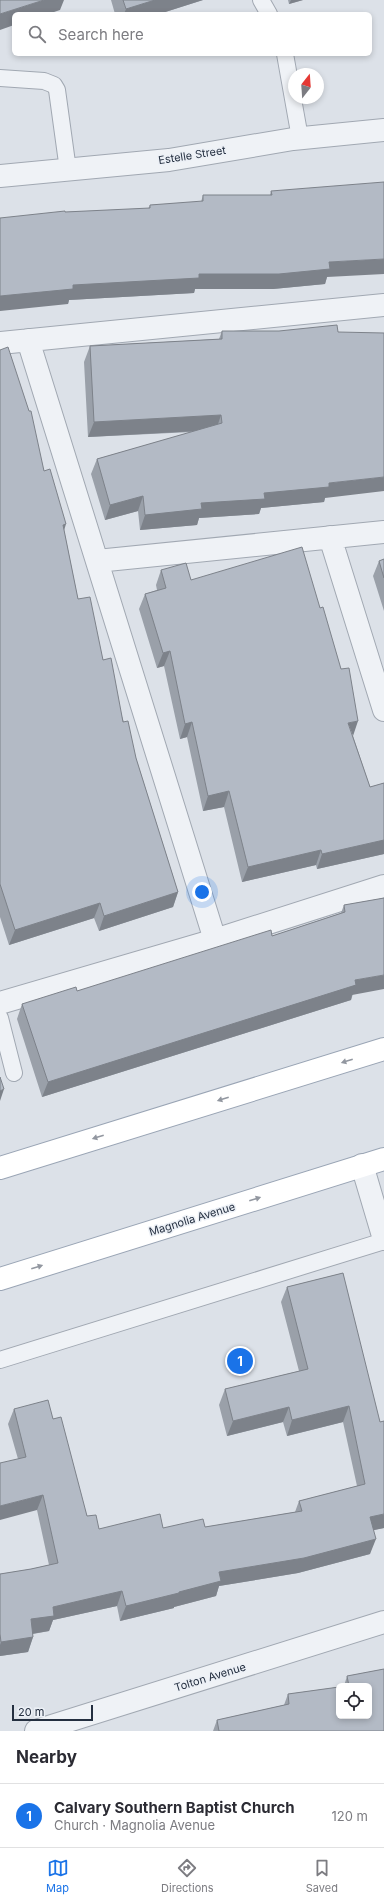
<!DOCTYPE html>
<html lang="en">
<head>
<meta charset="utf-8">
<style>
  body { margin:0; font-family:Inter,sans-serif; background:#f2f2f3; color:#2b2b33 }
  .controls { position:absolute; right:12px; bottom:12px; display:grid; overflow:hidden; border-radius:6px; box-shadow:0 2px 6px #0003 }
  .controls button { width:36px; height:36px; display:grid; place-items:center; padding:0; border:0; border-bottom:1px solid #e1e1e2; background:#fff; color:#2b2b33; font:20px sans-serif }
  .compass { position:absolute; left:288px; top:68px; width:36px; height:36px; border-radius:50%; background:#fff; box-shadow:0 2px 6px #0003; rotate:17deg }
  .scale { position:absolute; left:12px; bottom:10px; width:81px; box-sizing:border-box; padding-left:4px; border:2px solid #242f40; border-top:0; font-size:11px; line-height:14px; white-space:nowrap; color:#242f40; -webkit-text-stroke:3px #ecf0f6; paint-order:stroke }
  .you { position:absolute; left:202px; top:892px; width:14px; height:14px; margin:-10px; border:3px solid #fff; border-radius:50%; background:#1a73e8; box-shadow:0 0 0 6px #1a73e833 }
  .badge { display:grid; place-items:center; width:26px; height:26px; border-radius:50%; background:#1a73e8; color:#fff; font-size:13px; font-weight:700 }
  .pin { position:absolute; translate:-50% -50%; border:2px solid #fff; box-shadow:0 1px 4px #0006 }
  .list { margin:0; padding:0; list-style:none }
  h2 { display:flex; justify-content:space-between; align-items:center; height:52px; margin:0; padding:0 16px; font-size:17px }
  h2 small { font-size:13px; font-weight:400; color:#7c7c81 }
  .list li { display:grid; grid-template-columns:26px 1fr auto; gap:12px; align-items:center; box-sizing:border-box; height:64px; padding:0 16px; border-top:1px solid #e1e1e2 }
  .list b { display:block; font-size:15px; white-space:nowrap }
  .list p { margin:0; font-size:13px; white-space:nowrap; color:#7c7c81 }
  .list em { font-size:13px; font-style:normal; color:#7c7c81 }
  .icon { flex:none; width:22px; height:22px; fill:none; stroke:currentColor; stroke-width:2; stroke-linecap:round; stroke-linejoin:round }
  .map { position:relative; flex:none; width:384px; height:1731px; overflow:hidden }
  .search { position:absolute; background:#fff; box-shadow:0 2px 6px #0003; left:12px; right:12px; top:12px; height:44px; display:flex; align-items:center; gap:10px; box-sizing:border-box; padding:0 14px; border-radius:6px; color:#7c7c81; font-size:15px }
  .sheet { height:116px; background:#fff }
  nav { display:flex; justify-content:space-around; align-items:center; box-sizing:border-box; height:56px; border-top:1px solid #e1e1e2; background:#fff; font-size:11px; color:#7c7c81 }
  nav a { display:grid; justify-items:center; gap:2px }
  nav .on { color:#1a73e8 }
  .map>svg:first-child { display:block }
</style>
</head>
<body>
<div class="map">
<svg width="384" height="1731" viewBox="0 0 384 1731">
  <rect width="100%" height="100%" fill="#dce1e8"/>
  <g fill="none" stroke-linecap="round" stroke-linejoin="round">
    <g stroke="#a1a8b2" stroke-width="18">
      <path id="lane" d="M261,0L269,14
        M285,54L300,138
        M0,78L44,81L54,85L57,90L68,170
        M0,1018L14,1073
        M0,1360L384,1241"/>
    </g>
    <g stroke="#a1a8b2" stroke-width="24">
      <path id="street" d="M0,176L169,160L293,139L384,130
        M28,340L215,940
        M0,343L384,305
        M330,537L384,710
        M97,561L384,532
        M0,1003L215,940L384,886
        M362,1165L384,1239
        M36,1731L384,1622"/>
    </g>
    <g stroke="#9aa5b5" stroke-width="24">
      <path id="primary" d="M0,1168L384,1049
        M0,1279L384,1159"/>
    </g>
    <use href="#lane" stroke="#eff2f6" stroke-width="16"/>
    <use href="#street" stroke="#eff2f6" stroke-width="22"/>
    <use href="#primary" stroke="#fff" stroke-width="22"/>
  </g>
  <path fill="#9aa0a9" d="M111,0H203L159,14H115Z
    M288,0H303L289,4Z
    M271,191L327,277L325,284L273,289H195L194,293L69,300L68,304L65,212L148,209L150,205L201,202L203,195H270Z
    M222,331L325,498L324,502L261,508L259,514L199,518L197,525L140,530L138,511L105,520L91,474L97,459L192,432L88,437L84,362L90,346L219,339Z
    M0,350L44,471L64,530L78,599L103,660L136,758L178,892L173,907L99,931L94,918L9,945L0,917Z
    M384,559V611L373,576L379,561Z
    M161,570L191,580L353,736L370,787L384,783V854L317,869L316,865L242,882L224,807L203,811L187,737L180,739L164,666L157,668L139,609L145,594L157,590L156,585Z
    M384,898L351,1000L42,1097L17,1019L22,1004L77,991L272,936L341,913L344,905Z
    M343,1273L384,1528L373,1530L370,1554L298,1573L219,1586L216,1596L174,1607V1608L120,1621L117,1606L53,1620L49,1631L33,1634V1637L28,1652L0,1656V1574L31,1569L49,1565L37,1510L18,1459L8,1424L14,1409L53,1419L87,1516L99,1529L163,1528L205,1527L295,1512L299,1501L357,1486L343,1422L287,1436L283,1422L227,1436L219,1405L225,1389L299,1371L281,1302L287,1287Z
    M384,1669V1731H213L217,1720L284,1705L288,1694L339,1687V1716H369V1686H344L347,1676Z"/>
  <path fill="#7d828a" d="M44,0H64L60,10L48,14H14V25L0,30V14Z
    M155,0H203L159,14H124L126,9Z
    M291,0H303L289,4Z
    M384,259V274L327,277L325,284L273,289H195L194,293L69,300L68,304L0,311V296L73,285L329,262Z
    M221,415L216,430L88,437L94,422Z
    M384,477V491L325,498L324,502L261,508L259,514L199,518L197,525L140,530L145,515L201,503L329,483Z
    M143,496L138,511L105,520L110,505Z
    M66,524L61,540L63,525Z
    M170,651L164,666L157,668L163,653Z
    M358,721L353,736L348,723Z
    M192,722L187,737L180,739L185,724Z
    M229,791L224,807L203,811L208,796Z
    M384,840V854L317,869L322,854Z
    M321,850L316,865L242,882L248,867Z
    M178,892L173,907L99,931L104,916Z
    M100,903L94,918L9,945L15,930Z
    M384,975V989L352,995L351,1000L42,1097L48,1082L355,980Z
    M4,1089L0,1101V1091Z
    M349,1406L343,1422L287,1436L292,1420Z
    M289,1407L283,1422L227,1436L233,1421Z
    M43,1495L37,1510L0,1520V1506Z
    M384,1514V1528L365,1532L370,1517Z
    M376,1539L370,1554L298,1573L219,1586L216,1596L174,1607V1608L120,1621L126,1606L179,1592L219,1572Z
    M122,1591L117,1606L53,1620L49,1631L25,1635L31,1619L53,1607Z
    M33,1637L28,1652L0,1656V1645L1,1642Z"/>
  <path fill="#b3bac5" stroke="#7d828a" d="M0,0H44L0,14Z
    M123,0H155L126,9Z
    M384,182V259L329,262L330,269L279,274H199V278L73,285V289L0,296V218L65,211V212L150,208V205L203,201V195H272L271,191Z
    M337,325L338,332L384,333V477L329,483V487L264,493L265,499L201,503L202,509L145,515L143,496L110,505L97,459L222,423L221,415L94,422L90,346L222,339V331H279Z
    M8,347L29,411H31L44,471L50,469L66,524L63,525L78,599L90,597L103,660L111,658L123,722L128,721L136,758L178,892L104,916L100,903L15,930L0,884V350Z
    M302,547L320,608L323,607L341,669L349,668L358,721L348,723L370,787L384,783V840L322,854L321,850L248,867L229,791L208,796L192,722L185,724L170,651L163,653L145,594L166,588L161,570L186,563L191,580Z
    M384,559V578L379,561Z
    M384,898V975L355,980L356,985L48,1082L22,1004L76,987L77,991L271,930L272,936L345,912L344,905Z
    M0,1077L4,1089L0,1091Z
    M343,1273L380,1422L384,1421V1514L370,1517L376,1539L304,1558L219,1572L221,1581L179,1592V1593L126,1606L122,1591L53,1607L54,1616L31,1619L33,1637L1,1642L0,1634V1574L31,1569L58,1563L43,1495L0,1506V1463L26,1457L14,1409L48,1400L53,1419L61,1417L87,1516L96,1515L99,1529L160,1514L163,1528L203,1519L205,1527L302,1511L299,1501L365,1484L349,1406L292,1420L289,1407L233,1421L225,1389L308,1369L287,1287Z
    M384,1669V1731H219L217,1720L289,1704L288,1694L339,1687V1716H369V1686H349L347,1676Z"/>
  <defs><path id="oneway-solid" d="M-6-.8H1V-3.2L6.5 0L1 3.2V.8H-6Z"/></defs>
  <g fill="#9297a0">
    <use href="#oneway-solid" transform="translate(347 1061) rotate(163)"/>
    <use href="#oneway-solid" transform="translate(223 1099) rotate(163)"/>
    <use href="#oneway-solid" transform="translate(98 1137) rotate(163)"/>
    <use href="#oneway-solid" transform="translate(255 1199) rotate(-17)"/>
    <use href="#oneway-solid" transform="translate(37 1267) rotate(-17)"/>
  </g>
  <g text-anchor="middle" stroke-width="3" stroke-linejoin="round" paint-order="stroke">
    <g font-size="11" fill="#242f40" stroke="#ecf0f6">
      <text transform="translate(192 155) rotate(-9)" y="4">Estelle Street</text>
      <text transform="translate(192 1219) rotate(-17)" y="4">Magnolia Avenue</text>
      <text transform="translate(210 1677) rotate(-17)" y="4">Tolton Avenue</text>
    </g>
  </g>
</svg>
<div class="controls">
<button><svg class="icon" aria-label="locate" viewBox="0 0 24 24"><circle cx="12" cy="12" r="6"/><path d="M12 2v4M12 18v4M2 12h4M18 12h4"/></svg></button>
</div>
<svg class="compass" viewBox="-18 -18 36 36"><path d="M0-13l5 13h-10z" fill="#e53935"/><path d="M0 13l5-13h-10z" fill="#7c7c81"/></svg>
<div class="scale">20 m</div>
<div class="you"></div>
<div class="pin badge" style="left:240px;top:1361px">1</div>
<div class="search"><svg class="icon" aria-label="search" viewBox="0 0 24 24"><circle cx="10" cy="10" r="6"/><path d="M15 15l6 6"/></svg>Search here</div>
</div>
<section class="sheet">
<h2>Nearby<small></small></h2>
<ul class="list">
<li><span class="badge">1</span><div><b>Calvary Southern Baptist Church</b><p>Church · Magnolia Avenue</p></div><em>120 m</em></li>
</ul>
</section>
<nav>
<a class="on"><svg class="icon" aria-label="map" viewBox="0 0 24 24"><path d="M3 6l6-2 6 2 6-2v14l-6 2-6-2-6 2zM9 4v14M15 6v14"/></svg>Map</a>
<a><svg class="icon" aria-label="directions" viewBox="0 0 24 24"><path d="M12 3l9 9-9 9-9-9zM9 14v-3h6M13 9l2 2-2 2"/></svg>Directions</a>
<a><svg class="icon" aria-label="saved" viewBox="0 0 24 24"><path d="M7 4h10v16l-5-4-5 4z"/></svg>Saved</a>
</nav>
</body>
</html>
